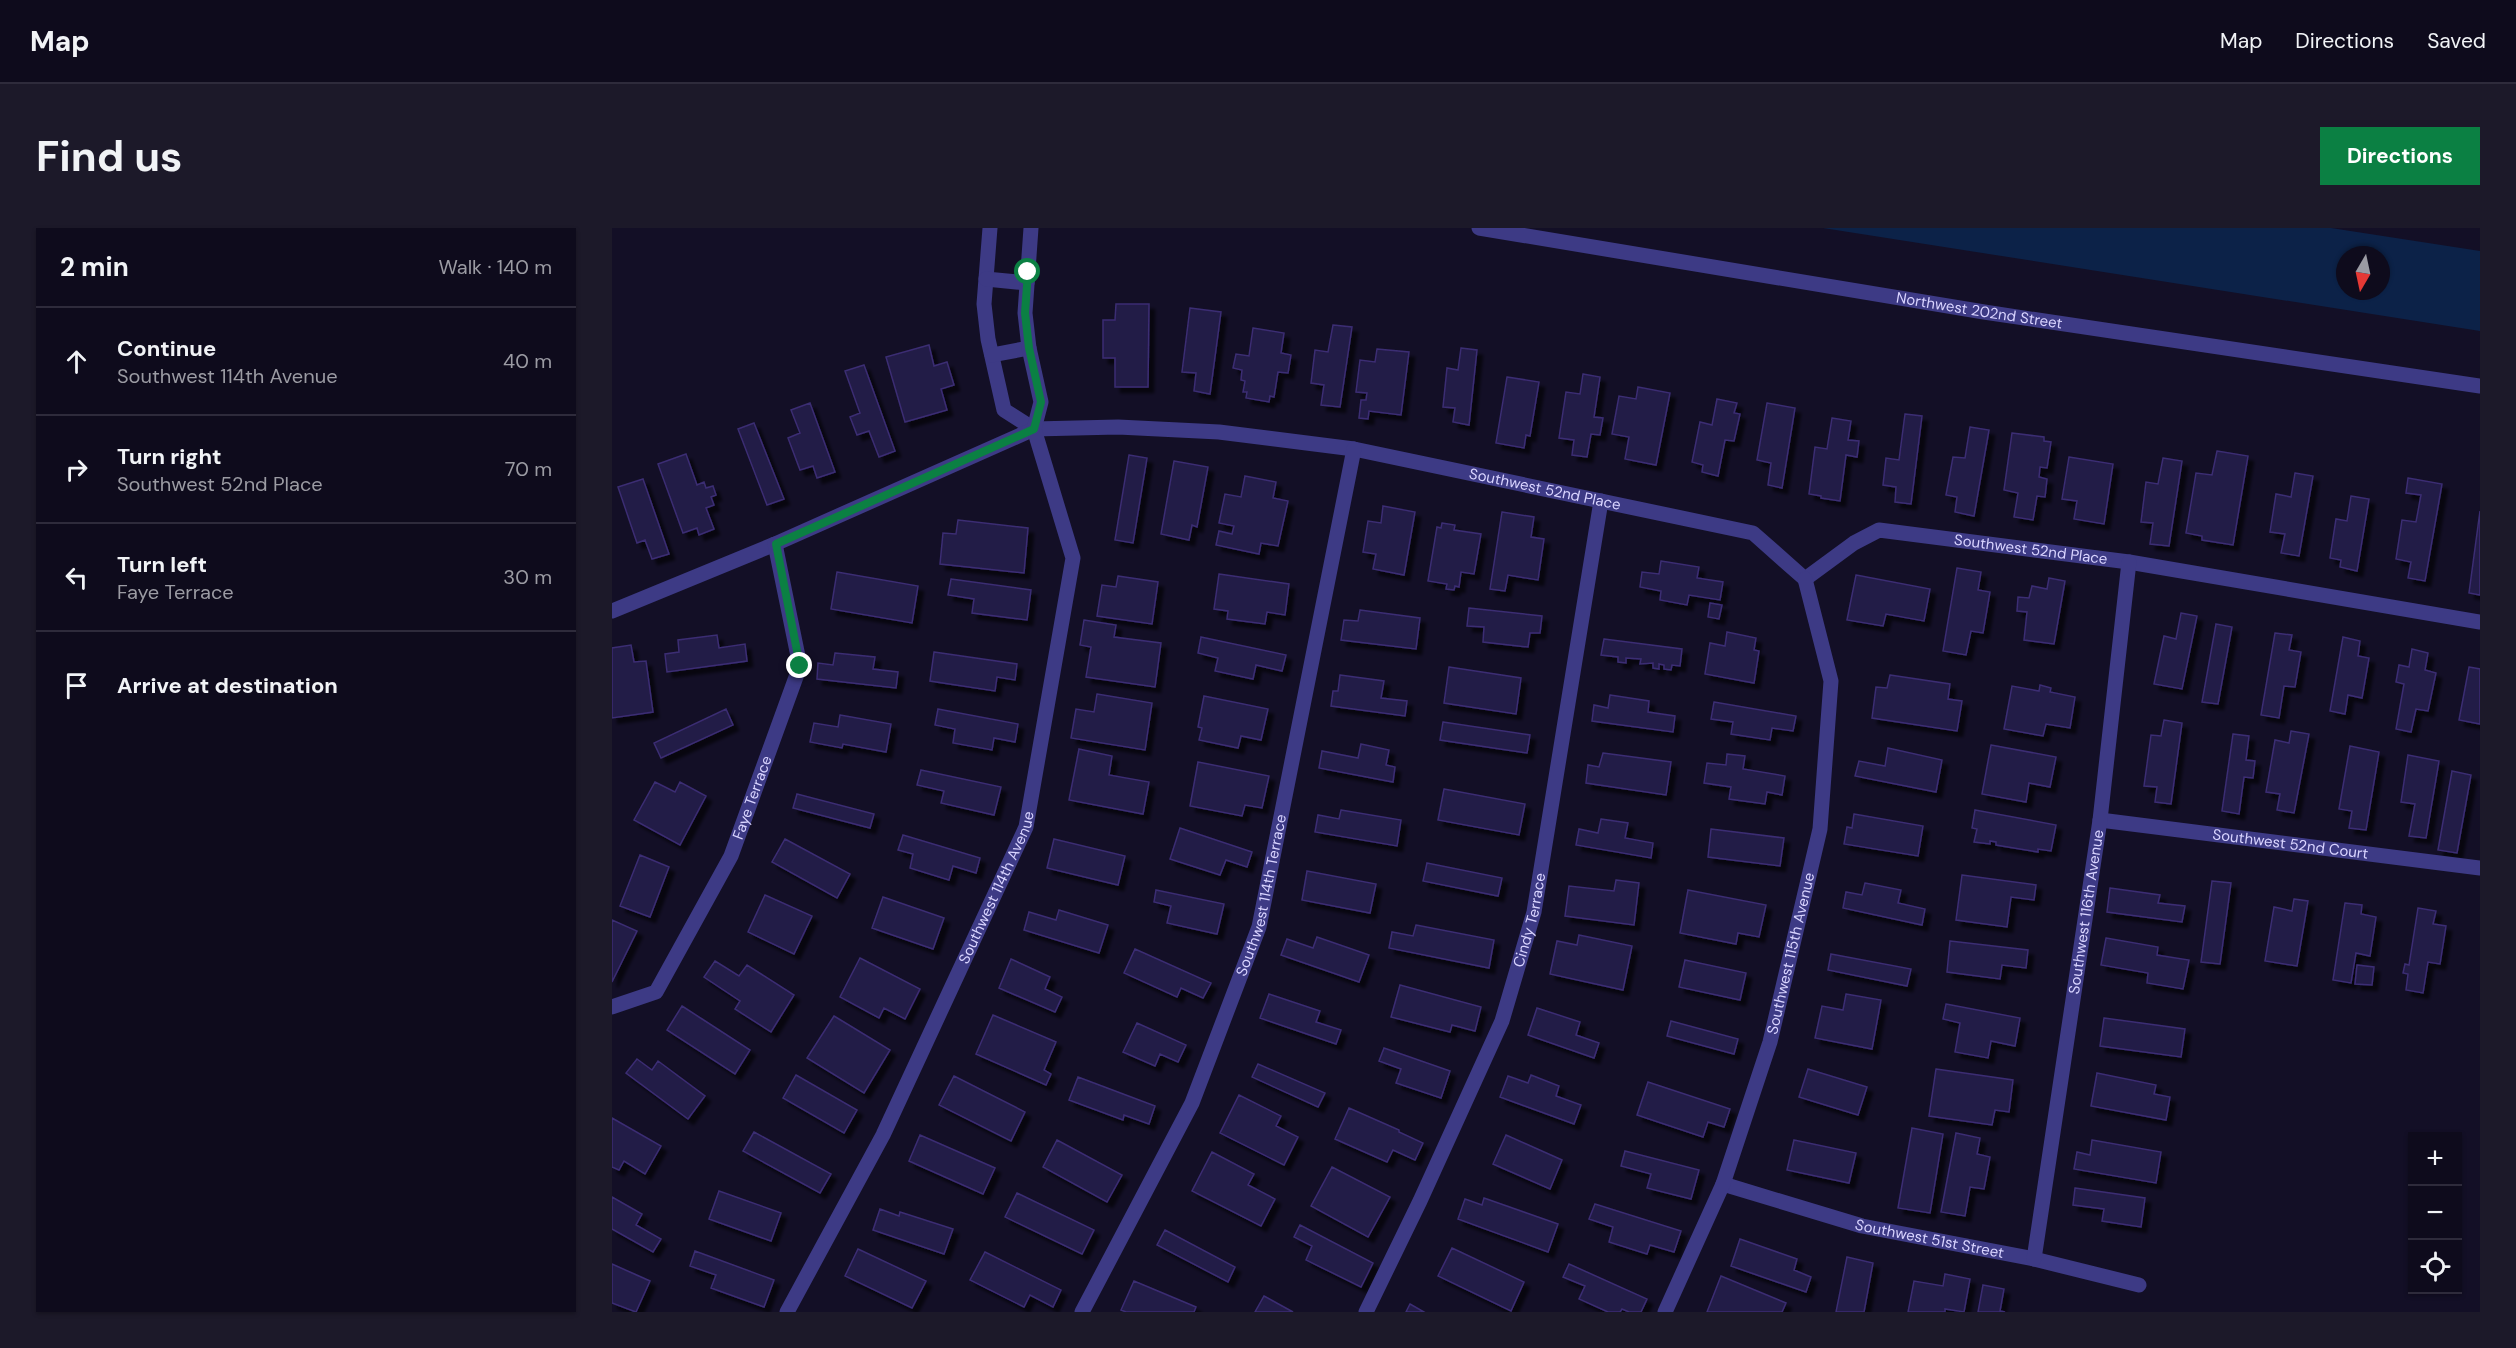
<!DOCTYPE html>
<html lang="en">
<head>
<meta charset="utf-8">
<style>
  body { margin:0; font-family:"DM Sans",sans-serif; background:#1c1929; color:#f1f3f6 }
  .controls { position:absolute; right:18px; bottom:18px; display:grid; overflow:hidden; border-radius:0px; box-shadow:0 2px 4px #0004 }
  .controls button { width:54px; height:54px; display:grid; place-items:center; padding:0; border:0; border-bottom:2px solid #2e2b3b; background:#0e0b1c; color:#f1f3f6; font:30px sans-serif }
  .compass { position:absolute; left:1724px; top:18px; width:54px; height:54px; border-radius:50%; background:#0e0b1c; box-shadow:0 2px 4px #0004; rotate:189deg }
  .stop { position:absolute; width:18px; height:18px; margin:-14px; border:4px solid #0b8043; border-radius:50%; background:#fff }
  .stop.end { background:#0b8043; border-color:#fff; box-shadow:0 2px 6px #0008 }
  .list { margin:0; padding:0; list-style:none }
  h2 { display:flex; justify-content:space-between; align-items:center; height:78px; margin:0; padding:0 24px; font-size:26px }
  h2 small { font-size:20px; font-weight:400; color:#9b9ba3 }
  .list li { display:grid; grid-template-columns:39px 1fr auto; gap:18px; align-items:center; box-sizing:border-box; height:108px; padding:0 24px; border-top:2px solid #2e2b3b }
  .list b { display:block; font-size:22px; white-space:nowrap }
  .list p { margin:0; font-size:20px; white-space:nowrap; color:#9b9ba3 }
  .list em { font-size:20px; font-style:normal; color:#9b9ba3 }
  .icon { flex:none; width:33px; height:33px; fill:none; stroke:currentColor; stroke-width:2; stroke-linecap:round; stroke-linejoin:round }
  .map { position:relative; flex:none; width:1868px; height:1084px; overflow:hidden; border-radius:0px }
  header { display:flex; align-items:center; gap:36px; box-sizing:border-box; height:84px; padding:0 30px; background:#0e0b1c; border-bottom:2px solid #2e2b3b }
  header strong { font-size:28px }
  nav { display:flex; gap:33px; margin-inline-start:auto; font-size:21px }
  .intro { display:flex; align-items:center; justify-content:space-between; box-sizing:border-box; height:144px; padding:0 36px }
  h1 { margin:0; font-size:42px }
  .button { padding:15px 27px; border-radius:0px; background:#0b8043; color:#fff; font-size:21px; font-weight:700 }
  main { display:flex; gap:36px; padding:0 36px }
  aside { flex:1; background:#0e0b1c; border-radius:0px; box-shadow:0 2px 4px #0004 }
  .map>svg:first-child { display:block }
</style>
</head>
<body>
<header>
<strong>Map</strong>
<nav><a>Map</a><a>Directions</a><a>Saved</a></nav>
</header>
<div class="intro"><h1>Find us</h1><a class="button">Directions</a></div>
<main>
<aside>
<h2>2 min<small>Walk · 140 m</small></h2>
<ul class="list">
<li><svg class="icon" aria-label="ahead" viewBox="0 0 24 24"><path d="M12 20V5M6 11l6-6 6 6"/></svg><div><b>Continue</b><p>Southwest 114th Avenue</p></div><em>40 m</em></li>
<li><svg class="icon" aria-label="right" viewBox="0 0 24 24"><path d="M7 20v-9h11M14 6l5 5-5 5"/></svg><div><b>Turn right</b><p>Southwest 52nd Place</p></div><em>70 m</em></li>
<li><svg class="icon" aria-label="left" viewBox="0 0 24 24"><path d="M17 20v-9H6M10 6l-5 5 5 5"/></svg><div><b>Turn left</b><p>Faye Terrace</p></div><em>30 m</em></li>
<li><svg class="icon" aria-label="arrive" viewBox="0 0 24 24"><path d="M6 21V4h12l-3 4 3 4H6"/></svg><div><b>Arrive at destination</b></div></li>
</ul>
</aside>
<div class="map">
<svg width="1868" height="1084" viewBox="0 0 1868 1084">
  <defs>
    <filter id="shadow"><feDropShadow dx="5.5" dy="5.5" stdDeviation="1.5" flood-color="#0009"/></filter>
  </defs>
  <rect width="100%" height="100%" fill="#130f26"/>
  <path fill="#0c2248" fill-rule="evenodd" d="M1211,0H1719L1868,23V103ZM1733,27H1769V63H1733Z"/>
  <path fill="#241b47" stroke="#3b2d73" stroke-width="1.5" filter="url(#shadow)" d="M504,76H537L536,159H503V130H491V92H503Z
    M578,80L609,84L598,166L582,163L584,145L570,144Z
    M721,97L740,99L728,179L709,177L712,157L699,155L703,122L716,124Z
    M641,100L672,105L669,125L679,127L676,145L666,144L662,169L658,168L657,174L634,170L635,164H631L633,153L629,152L630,142L621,140L624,126L637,128Z
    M317,117L322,138L335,134L342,157L329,161L335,182L293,194L274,129Z
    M849,120L865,122L857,197L841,194L843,180L831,179L835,140L846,142Z
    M765,121L797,124L789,187L757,183L756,191L747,190L749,172H754L755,165L744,164L748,132L763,134Z
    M252,137L283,223L267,229L257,203L245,207L238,189L248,185L233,143Z
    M971,146L988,149L982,189L991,190L988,207L979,206L975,229L960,227L962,212L947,210L954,164L968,166Z
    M895,149L927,154L918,208L914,207L912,220L884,215Z
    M1026,159L1058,165L1044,237L1013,231L1017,209L1000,206L1007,168L1024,171Z
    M1105,171L1125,175L1122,185L1128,186L1122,213L1113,212L1106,248L1090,244L1091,237L1080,234L1088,194L1100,197Z
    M198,175L223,244L205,250L201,238L188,242L176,210L188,205L179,182Z
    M1155,175L1183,180L1170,260L1156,257L1159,235L1145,232Z
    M1293,186L1310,188L1299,276L1283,274L1284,259L1271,257L1274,230L1287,232Z
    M1220,190L1239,193L1236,212L1247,213L1245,229L1234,227L1228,273L1209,270V268L1197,266L1203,219L1215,221Z
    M142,195L172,271L155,277L126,201Z
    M1358,199L1377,202L1362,288L1343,284L1345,269L1334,267L1341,229L1353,230Z
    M1400,205L1432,209V213L1439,214L1435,240L1428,239L1427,249L1435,251L1433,269L1425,268L1421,292L1402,289L1406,265L1392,262Z
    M1605,223L1636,228L1621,317L1590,312V308L1574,305L1584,245L1600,247Z
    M74,226L85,257L92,254L94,260L101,258L104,267L99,269L102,277L94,280L102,301L87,307L85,300L71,305L46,236Z
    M517,227L535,230L521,315L503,312Z
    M1457,229L1501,236L1492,296L1462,291L1465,273L1450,271Z
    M1551,230L1570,233L1557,318L1538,316L1541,295L1529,294L1534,254L1546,256Z
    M562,233L596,239L585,299L580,297L577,312L549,306Z
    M1683,245L1701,248L1687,328L1669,325L1673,306L1658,304L1664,266L1679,269Z
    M633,248L664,254L661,270L676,273L666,318L649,315L647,326L604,317L607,303L620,306L622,298L607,295L613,266L629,269Z
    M1796,250L1830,256L1813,353L1796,350L1799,334L1784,331L1790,292L1804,294L1809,267L1794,265Z
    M31,251L57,326L40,331L33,312L25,315L6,259Z
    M1739,268L1757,271L1745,343L1728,339L1729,332L1718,330L1724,291L1735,293Z
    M771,278L803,284L792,347L761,341L764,326L751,324L756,293L769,295Z
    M1868,283V367L1857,365Z
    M890,284L922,289L919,309L932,311L926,352L896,347L893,363L878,361Z
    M346,292L416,300L412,345L328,336L331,305L344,306Z
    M830,295L843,297L842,302L869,306L862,346L849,344L847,359L843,358L842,362L834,361L835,356L816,353L825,299L829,300Z
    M1049,333L1087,339L1085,350L1111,354L1108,372L1077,367L1075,377L1048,372L1049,363L1028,359L1030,344L1047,346Z
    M1345,340L1369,344L1366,362L1378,364L1371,405L1359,403L1354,427L1331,423Z
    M225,344L306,358L300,395L219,381Z
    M607,346L677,356L673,387L655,384L653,396L615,391L616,383L602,381Z
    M1244,347L1318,361L1312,393L1274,386L1271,398L1235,392Z
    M506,348L546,354L540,396L485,388L490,357L504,359Z
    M1437,350L1453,353L1442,416L1412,412L1415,384L1405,383L1406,369L1417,370L1420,358L1435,361Z
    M339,351L419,362L415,392L360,385L362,371L336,367Z
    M1098,375L1110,377L1107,391L1096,389Z
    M857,380L930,388L928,405H918L916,419L871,414L872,399L855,398Z
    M748,382L808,390L804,421L729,412L732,392L746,393Z
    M1569,385L1585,388L1570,461L1542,456L1552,408L1564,411Z
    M472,392L504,397L502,409L549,415L543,459L474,449L479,419L468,417Z
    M1604,396L1620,399L1606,476L1590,474Z
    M1115,404L1144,410L1142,422L1147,423L1142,455L1093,446L1098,415L1113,418Z
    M1663,405L1680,407L1677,422L1689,424L1683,459L1672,458L1667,490L1649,487Z
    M105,407L107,420L133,416L135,433L55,444L53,426L67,424L66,412Z
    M589,409L674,427L670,443L644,437L641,451L603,443L606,430L586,425Z
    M1731,409L1748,413L1746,428L1757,430L1750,470L1736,467L1733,486L1718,483Z
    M992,411L1070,421L1068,438L1060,437L1059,442L1052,441V437L1047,436V441L1041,440V435L1028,436L1029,431L1014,430V435L1006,434V429L989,427Z
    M19,417L22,434L34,433L41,484L0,490V420Z
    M1800,421L1816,425L1813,442L1824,445L1816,483L1804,481L1799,504L1784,501L1792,456L1784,454L1787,437L1797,439Z
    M322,424L405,436L403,452L385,449L383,463L318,453Z
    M223,425L263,429L261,441L286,444L284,460L205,451L206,435L221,437Z
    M837,439L909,450L904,486L832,475Z
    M1857,439L1868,441V496L1847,492Z
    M728,447L772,453L769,470L795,473L793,488L719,478L721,463H726Z
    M1278,447L1338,456L1336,471L1350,473L1345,503L1260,490L1264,459L1275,460Z
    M1428,457L1439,460L1438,464L1463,469L1458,500L1434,496L1431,508L1392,501L1400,458L1427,463Z
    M485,466L540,475L533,522L459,510L464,481L482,484Z
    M998,467L1037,473L1036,484L1063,488L1061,504L980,493L982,477L996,480Z
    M592,468L656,481L649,512L629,508L626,520L587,512L590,500L586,499Z
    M1102,474L1184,488L1181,503L1160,500L1158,512L1119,506L1121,494L1099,491Z
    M114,481L121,497L49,530L42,515Z
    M326,481L406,496L403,514L382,510L380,522L341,515L343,501L323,497Z
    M228,487L279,496L274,524L231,516L230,520L198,514L202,495L226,499Z
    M1552,492L1570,495L1559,576L1543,574L1545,559L1532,558L1539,507L1549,508Z
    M831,494L918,507L915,525L828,512Z
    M1679,503L1697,506L1682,585L1665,582L1668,566L1654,564L1663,512L1677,515Z
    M1621,506L1637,508L1634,532L1643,533L1641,550L1632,549L1627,586L1610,583Z
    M749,516L777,522L774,537L783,539L781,554L707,540L710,523L746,530Z
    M1379,517L1444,529L1438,559L1417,555L1414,574L1370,566Z
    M1738,518L1767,524L1754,602L1737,600L1740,583L1727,581Z
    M1276,520L1330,532L1324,564L1243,548L1247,533L1273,538Z
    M467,521L500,528L497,547L537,554L531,586L457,572Z
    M991,525L1059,534L1054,567L974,555L976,537L987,539Z
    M1115,526L1133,528L1131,541L1173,548L1170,567L1155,564L1153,576L1117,571L1119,559L1092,555L1095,535L1114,537Z
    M1796,527L1827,533L1814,610L1797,608L1803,576L1789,574Z
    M586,534L657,548L650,580L633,577L630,588L578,578Z
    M309,542L389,559L382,587L329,575L332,563L305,557Z
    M1840,543L1859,547L1845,625L1826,622Z
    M43,554L63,564L68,554L94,568L68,617L22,592Z
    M832,561L913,576L907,607L826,592Z
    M185,566L262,586L258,600L181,580Z
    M729,582L789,592L785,618L703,604L706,587L727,591Z
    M1363,582L1444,597L1439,623L1426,621V624L1384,617V614L1378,613V616L1362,614L1365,601L1360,600Z
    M1242,586L1311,598L1306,628L1232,616L1235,599L1240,600Z
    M989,591L1016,595L1013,610L1041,615L1039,630L964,617L967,601L986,605Z
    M568,600L640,624L635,639L614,632L608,647L558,631Z
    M1099,601L1172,610L1168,638L1096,629Z
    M291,607L368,630L364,645L341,638L337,652L298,640L301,626L286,622Z
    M173,611L238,646L225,670L160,634Z
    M442,611L513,628L506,657L435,640Z
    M28,627L57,639L38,689L8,678Z
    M815,635L890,650L886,668L811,653Z
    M695,643L764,656L758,685L690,672Z
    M1350,647L1424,657L1422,672L1399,669L1395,699L1344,692Z
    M1004,652L1027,655L1022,697L953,688L957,658L1002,663Z
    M1600,653L1619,655L1608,736L1589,734Z
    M1253,655L1289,662L1286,675L1313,681L1310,697L1231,680L1234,664L1250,667Z
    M1498,660L1548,667L1546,675L1573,678L1570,694L1495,684Z
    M544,662L612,676L605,706L555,695L559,678L542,674Z
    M1076,662L1154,677L1147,709L1126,705L1124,716L1068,705Z
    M153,667L200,688L182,726L136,704Z
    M271,669L332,690L321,721L260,700Z
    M1682,671L1696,673L1685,738L1653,733L1662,679L1680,683Z
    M1733,675L1750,677L1749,686L1764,689L1758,728L1744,725L1739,755L1721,752Z
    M1806,680L1824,683L1821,696L1834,698L1828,736L1816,734L1811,765L1794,762L1796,746L1791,745L1793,736L1797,737Z
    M447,682L496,697L487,725L412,702L417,684L444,692Z
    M0,692L25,703L0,754Z
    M804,697L882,712L877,740L777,720L780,704L801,708Z
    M967,707L1020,718L1011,762L938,746L945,713L965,717Z
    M705,709L757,727L747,754L669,727L675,711L701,720Z
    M1494,710L1546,719L1545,727L1577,732L1571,761L1535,755L1536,745L1489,737Z
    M1338,713L1416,722L1414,740L1390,737L1388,751L1335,744Z
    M523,721L599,755L591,770L569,760L565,769L512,745Z
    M1219,726L1299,741L1295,758L1216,742Z
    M248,730L308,761L293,791L272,780L267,790L228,769Z
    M399,731L438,749L433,761L450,769L443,784L387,760Z
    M1073,732L1134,745L1128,772L1067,759Z
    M103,733L127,748L135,737L182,767L159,804L123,781L128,773L92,749Z
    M1745,737L1762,739L1760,757L1743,756Z
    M788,757L869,779L863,803L840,797L838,804L779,789Z
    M657,766L708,783L704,794L729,802L724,816L648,790Z
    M1234,766L1269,772L1260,821L1203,810L1210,778L1231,782Z
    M1334,776L1408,790L1403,818L1379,813L1376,830L1343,824L1348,795L1331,791Z
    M70,778L138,822L123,846L55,802Z
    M925,780L968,794L964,807L987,815L982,830L916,807Z
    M381,787L444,814L432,842L439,846L434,857L364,826Z
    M222,788L278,822L252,865L195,830Z
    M1492,790L1573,801L1569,829L1488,818Z
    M1059,793L1126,811L1122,826L1055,808Z
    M525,795L574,817L566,834L548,826L543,838L511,824Z
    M772,820L838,843L829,870L784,855L789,841L767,833Z
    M25,831L40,842L46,833L93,868L76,891L14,845Z
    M646,836L713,865L706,879L640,849Z
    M1196,841L1255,859L1246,887L1187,869Z
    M1324,841L1401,852L1397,884L1383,882L1380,897L1317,888Z
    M1485,845L1544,857L1542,866L1558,869L1554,892L1479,878Z
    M184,847L245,882L232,905L171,870Z
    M919,847L947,858L944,868L969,877L962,896L888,869L896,848L916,855Z
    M342,848L413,884L399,913L327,877Z
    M466,849L543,878L537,896L512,887L511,892L457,872Z
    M1036,854L1118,881L1112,899L1096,894L1091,909L1025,887Z
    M627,867L669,888L664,898L686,909L672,937L608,905Z
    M737,880L787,902V904L811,915L803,932L781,922L775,934L723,911Z
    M0,890L49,918L33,946L12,933L7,942L0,939Z
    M1300,900L1331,906L1318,985L1286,980Z
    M142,904L219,946L208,965L131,923Z
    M1344,905L1368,910L1365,926L1378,929L1372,961L1358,959L1353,988L1329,984Z
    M308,907L383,940L371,966L297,933Z
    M894,907L950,932L938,961L881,936Z
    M445,912L510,947L495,974L431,939Z
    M1182,912L1244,925L1237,955L1175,942Z
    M1480,912L1549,924L1544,955L1462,941L1465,924L1478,927Z
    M1013,923L1087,942L1079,971L1035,960L1039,946L1009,938Z
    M600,924L642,946L636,957L663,971L649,998L580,963Z
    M720,939L778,969L756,1009L699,978Z
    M1463,960L1533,970L1529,999L1490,993L1492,981L1461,977Z
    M107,963L169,985L159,1013L97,991Z
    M405,965L482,1002L470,1026L393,989Z
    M0,969L30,986L24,997L49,1011L41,1024L0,1001Z
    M872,970L946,996L936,1024L846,991L853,971L870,977Z
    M983,976L1069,1003L1062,1024L1038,1017L1035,1026L997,1014L1001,999L977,991Z
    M268,981L287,988L288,984L341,1001L332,1026L261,1002Z
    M688,997L761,1035L749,1059L694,1032L700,1018L682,1009Z
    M553,1002L623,1039L616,1054L545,1017Z
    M1128,1011L1185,1031L1182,1042L1199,1049L1194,1064L1119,1038Z
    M840,1020L912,1054L899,1083L826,1048Z
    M246,1021L314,1053L300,1080L233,1048Z
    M83,1023L162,1052L152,1079L99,1060L104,1047L78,1038Z
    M373,1024L449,1062L441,1079L418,1067L412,1079L358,1052Z
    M1235,1029L1261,1035L1252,1084H1224Z
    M0,1036L38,1053L24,1084L0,1075Z
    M957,1036L1035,1071L1029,1084H1017L1010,1081L1008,1084H996L967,1071L973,1058L951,1049Z
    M1333,1046L1358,1051L1352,1084L1333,1081V1084H1296L1302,1053L1331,1058Z
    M1109,1048L1174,1075L1170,1084H1095Z
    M522,1053L584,1079L582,1084H514L509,1082Z
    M1371,1057L1392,1061L1388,1083L1393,1084H1366Z
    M652,1068L681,1084H643Z
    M798,1076L812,1084H794Z"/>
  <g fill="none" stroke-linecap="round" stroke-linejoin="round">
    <g stroke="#3d3a85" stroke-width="15">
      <path d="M378,0L372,76L376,111L392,182L422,201"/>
      <path id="s1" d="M867,0L1372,84L1868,158"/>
      <path d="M374,51L415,55"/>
      <path d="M380,127L417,120"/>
      <path id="s2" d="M0,383L163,316L422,201L506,199L607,204L742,221L1141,305L1193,351L1242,315L1267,302L1517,334L1868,394"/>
      <path id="s3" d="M1488,592L1868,640"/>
      <path id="s4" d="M0,779L44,764L119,628L188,438L163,316"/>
      <path id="s5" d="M1111,956L1250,998L1422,1031L1527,1057"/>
      <path id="s6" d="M1422,1031L1488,592L1517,334"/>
      <path id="s7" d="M175,1084L271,907L414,599L461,330L422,201L429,174L417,120L413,85L419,0"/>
      <path id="s8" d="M470,1084L580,875L647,699L742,221"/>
      <path id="s9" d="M754,1084L808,973L890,793L922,684L989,273"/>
      <path id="s10" d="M1053,1084L1111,956L1158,814L1208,601L1219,453L1193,351"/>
    </g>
  </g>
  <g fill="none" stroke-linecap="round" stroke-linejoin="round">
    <path stroke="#0b8043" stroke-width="8" d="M188,438L164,316L422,201L429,174L417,120L413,85L416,44"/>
  </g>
  <g text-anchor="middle" stroke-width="5" stroke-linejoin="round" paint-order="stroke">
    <g font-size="15" fill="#d9d4ff" stroke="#130f26">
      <text dy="5" stroke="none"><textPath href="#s1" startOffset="507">Northwest 202nd Street</textPath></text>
      <text dy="5" stroke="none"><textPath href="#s2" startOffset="976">Southwest 52nd Place</textPath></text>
      <text dy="5" stroke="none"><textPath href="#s2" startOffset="1500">Southwest 52nd Place</textPath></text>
      <text dy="5" stroke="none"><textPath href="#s4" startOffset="264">Faye Terrace</textPath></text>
      <text dy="5" stroke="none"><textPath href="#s3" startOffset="192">Southwest 52nd Court</textPath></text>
      <text dy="5" stroke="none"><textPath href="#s7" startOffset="474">Southwest 114th Avenue</textPath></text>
      <text dy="5" stroke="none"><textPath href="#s8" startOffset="456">Southwest 114th Terrace</textPath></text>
      <text dy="5" stroke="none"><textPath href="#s6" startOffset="351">Southwest 116th Avenue</textPath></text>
      <text dy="5" stroke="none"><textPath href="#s9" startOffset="426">Cindy Terrace</textPath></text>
      <text dy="5" stroke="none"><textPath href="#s10" startOffset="381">Southwest 115th Avenue</textPath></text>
      <text dy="5" stroke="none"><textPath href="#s5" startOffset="214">Southwest 51st Street</textPath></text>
    </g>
  </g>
</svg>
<div class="controls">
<button>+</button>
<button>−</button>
<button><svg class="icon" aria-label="locate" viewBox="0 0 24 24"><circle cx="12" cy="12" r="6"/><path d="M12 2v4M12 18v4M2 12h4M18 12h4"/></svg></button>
</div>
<svg class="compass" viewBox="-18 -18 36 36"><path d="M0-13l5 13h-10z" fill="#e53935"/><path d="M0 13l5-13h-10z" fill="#9b9ba3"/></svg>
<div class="stop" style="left:416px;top:44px"></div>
<div class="stop end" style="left:188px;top:438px"></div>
</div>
</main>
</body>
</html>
